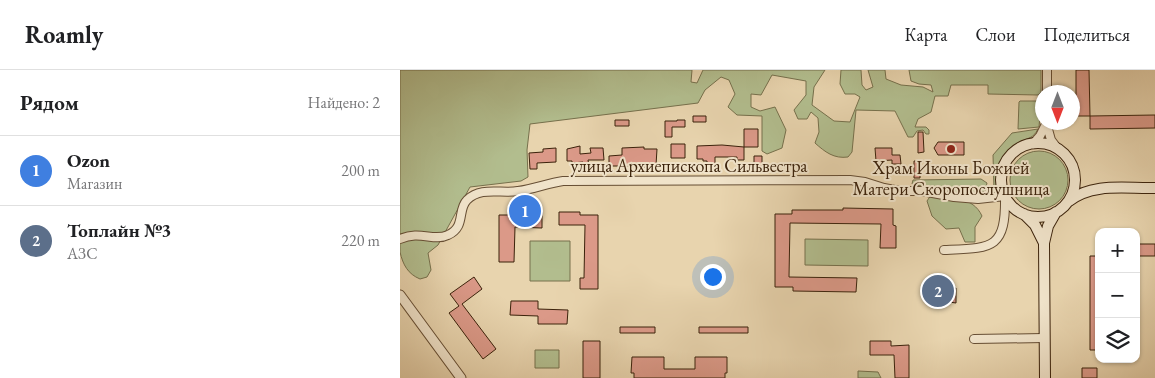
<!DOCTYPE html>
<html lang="ru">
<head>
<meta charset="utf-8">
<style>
  body { margin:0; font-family:"EB Garamond",serif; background:#f6f6f6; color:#202124 }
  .controls { position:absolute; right:15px; bottom:15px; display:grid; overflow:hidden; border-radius:10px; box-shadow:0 1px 4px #0004 }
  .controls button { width:45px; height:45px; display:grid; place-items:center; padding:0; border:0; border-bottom:1px solid #e0e0e0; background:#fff; color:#202124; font:25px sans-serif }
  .compass { position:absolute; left:635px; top:15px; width:45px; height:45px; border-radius:50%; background:#fff; box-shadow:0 1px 4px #0004; rotate:180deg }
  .you { position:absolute; left:312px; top:206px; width:18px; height:18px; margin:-12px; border:4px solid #fff; border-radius:50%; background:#1a73e8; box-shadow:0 0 0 8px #1a73e833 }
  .badge { display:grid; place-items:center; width:32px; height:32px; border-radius:50%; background:#8f2418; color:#fff; font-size:16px; font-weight:700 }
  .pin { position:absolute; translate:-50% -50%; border:2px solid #fff; box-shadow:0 1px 5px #0006 }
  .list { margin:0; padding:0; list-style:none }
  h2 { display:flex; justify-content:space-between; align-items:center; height:65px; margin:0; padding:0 20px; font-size:21px }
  h2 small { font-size:16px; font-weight:400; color:#757577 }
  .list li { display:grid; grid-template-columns:32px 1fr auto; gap:15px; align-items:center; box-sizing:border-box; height:70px; padding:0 20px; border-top:1px solid #e0e0e0 }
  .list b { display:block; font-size:19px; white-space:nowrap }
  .list p { margin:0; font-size:16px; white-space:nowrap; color:#757577 }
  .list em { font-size:16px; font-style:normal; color:#757577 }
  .icon { flex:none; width:28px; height:28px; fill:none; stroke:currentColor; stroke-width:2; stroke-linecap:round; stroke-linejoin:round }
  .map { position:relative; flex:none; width:755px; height:308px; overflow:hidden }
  header { display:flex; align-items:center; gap:30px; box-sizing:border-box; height:70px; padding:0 25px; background:#fff; border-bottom:1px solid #e0e0e0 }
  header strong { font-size:24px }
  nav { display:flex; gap:28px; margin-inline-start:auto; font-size:18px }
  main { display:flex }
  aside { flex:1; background:#fff }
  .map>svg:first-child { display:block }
</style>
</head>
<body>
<header>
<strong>Roamly</strong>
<nav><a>Карта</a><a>Слои</a><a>Поделиться</a></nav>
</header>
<main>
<aside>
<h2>Рядом<small>Найдено: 2</small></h2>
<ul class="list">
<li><span class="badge" style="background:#3f7fe0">1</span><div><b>Ozon</b><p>Магазин</p></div><em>200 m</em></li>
<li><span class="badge" style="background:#5c6f8a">2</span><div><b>Топлайн №3</b><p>АЗС</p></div><em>220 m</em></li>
</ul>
</aside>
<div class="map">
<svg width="755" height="308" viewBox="0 0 755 308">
  <rect width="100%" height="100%" fill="#e8d4ae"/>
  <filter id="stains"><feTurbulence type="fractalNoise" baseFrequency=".004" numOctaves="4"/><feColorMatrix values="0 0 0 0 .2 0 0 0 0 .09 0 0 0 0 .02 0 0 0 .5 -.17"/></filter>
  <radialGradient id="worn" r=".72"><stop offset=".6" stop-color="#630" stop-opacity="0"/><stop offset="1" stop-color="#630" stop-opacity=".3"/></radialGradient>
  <path fill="#b2bd8e" stroke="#76704c" d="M0,0H292L291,12L297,13L303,0H425L414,17L412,35L434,51L450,52L460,27L455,24H445L440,14L441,0H461L462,15L466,20L473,17L468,0H485L486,9L501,15L523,17L533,22L531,15L519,14L511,11L509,0H641V22L638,25L588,24V15H551L548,26H535L531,42L518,49L515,57H526L529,60V64H526L523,60L517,61L513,67H508L495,41L456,40L452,82L448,87C434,89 425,82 415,73L419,62L418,48L411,42L407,49H398L394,40L406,25V11L372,5L361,25L351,24V37L360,41L375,37L386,60L382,78L367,84L362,81V46L337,45L328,37L335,24L329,10L321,7L305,20L298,33L130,54L127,80L128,107L121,111L70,117L38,175L28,183L31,200L27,207L20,209C8,204 3,195 0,182Z
    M620,31H638L641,35L639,57L618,59L619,32Z
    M638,59C633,69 629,67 620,72C601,81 595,104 600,123L591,126V122L594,120L593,85L612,63Z
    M610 110a29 29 0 1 1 58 0a29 29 0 1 1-58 0Z
    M581,109L587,113L585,121C562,127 535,119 512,114L513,110Z
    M531,125C550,128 573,126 582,146L575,157V172H565L559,158L546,159L532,146L527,131Z
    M405,169L468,170V196L405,195Z
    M130,171H170V211H130Z
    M135,280H159V298H135Z
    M458,301L478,302L481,308H458Z"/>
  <path fill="#db9988" stroke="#3b220b" d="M676,0H689L690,46H676Z
    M755,45V58L690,59V46Z
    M293,46H306V52H293Z
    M215,50H229V56H215Z
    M277,50H285V57H272V67H265V51H277Z
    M344,59H358V77H344Z
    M518,62H523L524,82L518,83Z
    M538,72H564V85H538L534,78Z
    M271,74H285V88H271Z
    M322,75L344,77V90H337V87H315V97L307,98V91H303V89H297V76Z
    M180,76V84L191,83L190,78H203L204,90H188L189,96H183V92L172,93V91H167V79Z
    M244,77V79H257L256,95H246V97H235V96H209V86L222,85V78Z
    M156,78V92L137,93V99H130L129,83L143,82V79Z
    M475,78H492V85H500L501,94H492V90L476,91Z
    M354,86H362V97H354Z
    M514,91H520V108H514Z
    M443,138L493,139V155L496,156V178H480L481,154L390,153L389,207L457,208L456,222L393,221V217H375V144H392V140H443Z
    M117,141H142V158L115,157L114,192H99V145H117Z
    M159,142H180V145H198V219H180V208H184L185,155H159Z
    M736,174H755V186H736Z
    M690,186H699V280H690Z
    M74,207L82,219L62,234L96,279L83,289L49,243L59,236L50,224Z
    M556,218V233L535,230V221Z
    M111,231H138V239L168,240L167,254H138V246L110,245Z
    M220,257H255V263H220Z
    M299,257H348V263H299Z
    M183,271H200V308H183Z
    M470,271H491V276L509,275V308H495L494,285H470Z
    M232,287H264V299H295V287H327V303H325V308H234V303H231Z
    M682,298H697V308H682Z"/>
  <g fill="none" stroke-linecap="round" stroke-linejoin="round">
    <g stroke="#664e34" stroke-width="10">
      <path id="minor" d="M647,0V22
        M646,52L651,70L657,78
        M633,74L640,66L646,54
        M0,169C20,160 34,172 48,165C66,157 57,140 67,130C81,116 101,124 118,121C134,119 148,113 163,111L450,110L465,112L484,118L500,121H522L554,127L578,129L605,126C606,180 592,178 544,180
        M574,269L644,268"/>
    </g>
    <g stroke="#664e34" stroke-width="11">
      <path id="tertiary" d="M0,225L61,308"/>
    </g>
    <g stroke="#3b220b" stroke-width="12">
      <path id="secondary" d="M601 110a37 37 0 1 1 74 0a37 37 0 1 1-74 0Z
        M669,131C693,112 727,119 755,118
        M624,144L635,155L644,173
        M645,308L644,173L648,156L656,142"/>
    </g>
    <use href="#minor" stroke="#f0e3ca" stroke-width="8"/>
    <use href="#tertiary" stroke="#f0e3ca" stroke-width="9"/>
    <use href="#secondary" stroke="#f0e3ca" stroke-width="10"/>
  </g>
  <circle fill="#8f2418" stroke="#f0e3ca" stroke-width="2" cx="551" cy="79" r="5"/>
  <g text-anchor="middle" stroke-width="4" stroke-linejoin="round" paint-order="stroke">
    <g font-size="18" fill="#3b220b" stroke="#f0e3ca">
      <text x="289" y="102">улица Архиепископа Сильвестра</text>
    </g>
    <g font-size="18" fill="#3b220b" stroke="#f0e3ca">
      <text x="551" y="104">Храм Иконы Божией<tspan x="551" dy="21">Матери Скоропослушница</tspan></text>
    </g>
  </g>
  <rect width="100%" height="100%" filter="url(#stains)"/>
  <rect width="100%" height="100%" fill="url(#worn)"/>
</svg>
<div class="controls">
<button>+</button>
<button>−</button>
<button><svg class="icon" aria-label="layers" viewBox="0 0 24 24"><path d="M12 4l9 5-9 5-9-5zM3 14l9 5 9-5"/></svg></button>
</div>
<svg class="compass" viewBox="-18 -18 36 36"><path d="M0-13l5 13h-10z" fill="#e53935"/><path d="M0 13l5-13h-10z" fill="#757577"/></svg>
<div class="you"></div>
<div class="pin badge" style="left:125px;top:141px;background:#3f7fe0">1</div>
<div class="pin badge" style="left:538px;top:221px;background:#5c6f8a">2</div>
</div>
</main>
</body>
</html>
